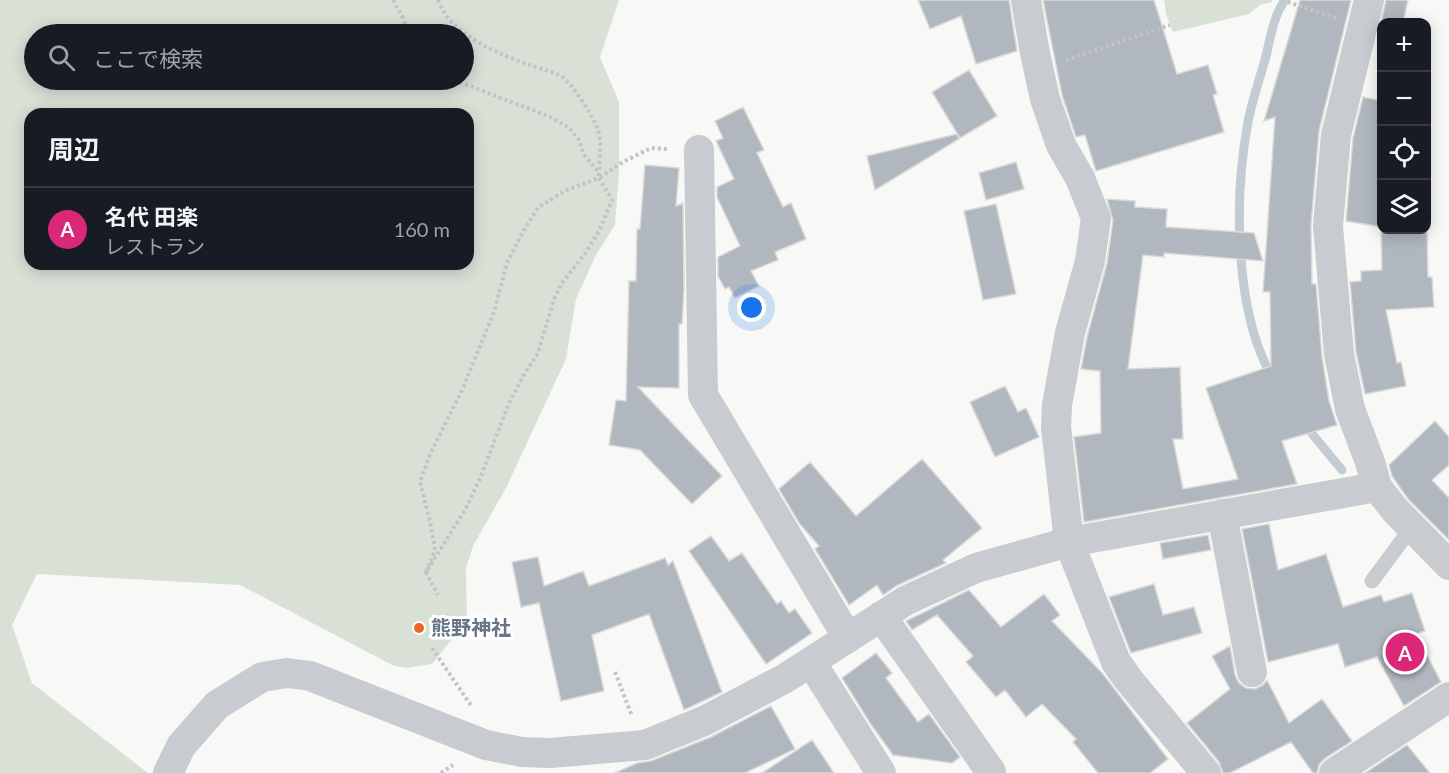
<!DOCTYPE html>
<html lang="ja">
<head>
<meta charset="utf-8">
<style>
  body { margin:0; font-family:Lato,"Noto Sans JP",sans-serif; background:#20242c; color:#f1f3f6 }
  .controls { position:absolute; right:18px; top:18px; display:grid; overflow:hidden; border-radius:12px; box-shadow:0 3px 15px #0003 }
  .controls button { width:54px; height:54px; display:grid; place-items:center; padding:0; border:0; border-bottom:2px solid #363941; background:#171b24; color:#f1f3f6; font:30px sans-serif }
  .you { position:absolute; left:752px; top:308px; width:21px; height:21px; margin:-15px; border:4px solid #fff; border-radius:50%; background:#1a73e8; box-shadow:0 0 0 9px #1a73e833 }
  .badge { display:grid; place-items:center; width:39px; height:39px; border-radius:50%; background:#db2777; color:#fff; font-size:20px; font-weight:700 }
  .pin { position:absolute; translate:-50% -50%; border:3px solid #fff; box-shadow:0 2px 6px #0006 }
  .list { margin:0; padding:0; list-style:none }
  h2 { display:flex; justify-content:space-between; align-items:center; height:78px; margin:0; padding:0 24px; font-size:26px }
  h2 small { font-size:20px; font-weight:400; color:#9ea1a6 }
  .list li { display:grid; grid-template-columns:39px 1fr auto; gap:18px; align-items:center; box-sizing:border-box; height:84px; padding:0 24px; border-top:2px solid #363941 }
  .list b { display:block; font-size:22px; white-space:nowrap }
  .list p { margin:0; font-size:20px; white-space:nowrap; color:#9ea1a6 }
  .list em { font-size:20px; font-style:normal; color:#9ea1a6 }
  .icon { flex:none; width:33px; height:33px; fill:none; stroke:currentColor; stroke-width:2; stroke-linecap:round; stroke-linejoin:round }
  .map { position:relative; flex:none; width:1449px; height:773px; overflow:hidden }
  .search { position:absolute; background:#171b24; box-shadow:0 3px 15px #0003; left:24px; top:24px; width:450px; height:66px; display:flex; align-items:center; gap:15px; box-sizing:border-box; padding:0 21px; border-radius:33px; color:#9ea1a6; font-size:22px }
  .panel { position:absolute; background:#171b24; box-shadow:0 3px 15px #0003; left:24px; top:108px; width:450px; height:162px; border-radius:18px }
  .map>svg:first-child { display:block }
</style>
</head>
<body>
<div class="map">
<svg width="1449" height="773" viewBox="0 0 1449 773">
  <rect width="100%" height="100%" fill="#f8f9f6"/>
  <path fill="#d9e1d7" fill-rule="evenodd" d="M0,0H619L600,57L619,102V173L615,225L596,255L576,299L566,359L506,488L473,546L466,568L467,621L432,664L405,668L392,665L240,585L37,574L12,625L32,683L148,773H0ZM34,34H464V80H34ZM30,114H468V264H30Z
    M1164,0H1272V2L1260,5L1249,14L1173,32L1166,14Z"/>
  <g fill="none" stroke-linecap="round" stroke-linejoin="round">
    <path stroke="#c3ccd2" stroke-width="9" d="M1272,377C1234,310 1234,197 1248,122C1252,101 1259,81 1265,60C1270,41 1273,16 1285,0
      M1303,423L1342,470"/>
  </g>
  <path fill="#b0b7be" stroke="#dadad8" stroke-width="1.5" d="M918,0H1009L1017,51L976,64L961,16L930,29Z
    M1043,0H1154L1177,74L1208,65L1217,94L1213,95L1224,132L1096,171L1085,135L1076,137L1062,95Z
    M1300,0H1351L1319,131L1311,225L1312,284H1316L1322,357L1329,401L1337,425L1282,441L1297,484L1084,522L1074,437L1101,433L1100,371L1081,369L1087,337L1107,263L1113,220L1107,199L1135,201V207L1167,209L1166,227L1254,233L1263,261L1164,253V257L1143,255L1128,369L1180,367L1183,439H1173L1183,489L1238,479L1206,388L1271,366L1270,292H1263L1275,117L1264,121Z
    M1386,0H1408L1403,22H1382L1380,26Z
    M969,70L997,116L960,138L932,92Z
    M1363,97L1382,101V227L1346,221L1353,138Z
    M743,107L764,150L757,153L783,207L791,203L806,239L775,252L778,260L751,271L759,286L735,298L729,287L725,289L718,276V257L740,246L717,197V187L734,179L716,141L723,138L715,121Z
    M957,134L959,139L875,190L867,156Z
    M1016,162L1024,189L986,200L979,173Z
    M645,165L679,168L676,206L683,203L684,289L682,324H679V388L638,387L722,476L692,504L640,450L609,445L616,400L626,401L629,281H636L637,229H640Z
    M996,204L1016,294L983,300L964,211Z
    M1381,230H1427L1428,277H1432L1434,307L1386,310L1397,363L1401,362L1406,386L1365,394L1356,352L1350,282L1361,281V271L1382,270Z
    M1005,386L1018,412L1026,408L1039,437L995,457L970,402Z
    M1435,421L1449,437V465L1432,480L1449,498V540L1408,499L1392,476L1389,465Z
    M922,459L982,528L943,560L946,563L898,585L883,595L877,585L849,605L815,549L819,546L799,523L779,489L810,462L856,516Z
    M1269,524L1278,570L1326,554L1343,607L1381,595L1384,602L1412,593L1425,631L1416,634L1441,682L1404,706L1377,657L1345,667L1338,644L1268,662L1242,529Z
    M1208,535L1211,550L1163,559L1160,543Z
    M711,536L729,561L742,553L777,604L781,601L789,613L795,609L812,633L766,664L689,551Z
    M538,557L544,586L583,571L589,586L665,558L668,565L673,561L722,692L684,710L649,614L592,635L604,691L561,701L539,603L521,607L512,562Z
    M1154,584L1163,615L1194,607L1202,633L1131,653L1109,597Z
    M969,590L1001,627L1044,594L1060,615L1052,621L1103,674L1168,759L1150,773H1098L1073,742L1076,739L1042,704L1026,717L1005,690L996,697L966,662L973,656L937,615L912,630L906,621Z
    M1230,646L1235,675L1239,683L1246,688L1255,689L1263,685L1267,680L1289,723L1322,699L1352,741L1324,759L1319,765L1317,773H1313L1291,742L1230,773H1223L1219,762L1187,723L1230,689L1212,656Z
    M876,653L892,673L886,678L918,722L929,714L960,757L952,763L893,755L870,723L842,678Z
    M771,706L795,749L745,773H615L637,763L651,761L711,737Z
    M812,740L834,773H762Z
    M1407,745L1430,773H1365Z"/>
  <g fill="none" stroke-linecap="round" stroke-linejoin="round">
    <path stroke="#c2c3c6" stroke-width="4" stroke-dasharray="3 3" stroke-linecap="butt" d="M393,0L403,18L408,34
      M438,0C450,35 500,55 533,66C543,70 553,71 562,77C573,84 594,118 598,130C602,141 599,159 599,171
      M1282,0L1336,18
      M1066,60L1170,25
      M454,80L548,116L568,127L579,140L584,155L599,172V178L623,162L651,148L669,149
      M599,178L612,200L600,229L587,251L562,283L554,299L538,353L525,373L509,403L481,476L465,510L426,572L435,550L430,521L420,482L431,452L462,390L494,312L507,263L524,230L538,208L564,191Z
      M426,572L438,595
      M432,648L472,707
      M615,672L632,716
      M441,773L453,765"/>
    <path stroke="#c8cbcf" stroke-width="15" d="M1372,581L1412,527"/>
    <path stroke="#c8cbcf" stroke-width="30" d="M1026,0L1034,48L1045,99L1061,145L1080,178L1096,218L1090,261L1070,333L1057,405L1056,427L1069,542L1116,662L1128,679L1206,773
      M1369,0L1336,135L1328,226L1339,354L1350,409L1370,462L1377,487L1395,510L1449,565
      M699,150L703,395L848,638
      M1222,514L1252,672
      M881,616L991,772
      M811,662L881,773
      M168,773L181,746L217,705L262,677L287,673L310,676L486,745L522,752L550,753L645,745L704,721L784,679L905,601L976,568L1069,542L1377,487
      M1334,773L1449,697"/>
  </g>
  <circle fill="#eb6723" stroke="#fff" stroke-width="2" cx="419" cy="628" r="6"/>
  <g text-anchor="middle" stroke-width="6" stroke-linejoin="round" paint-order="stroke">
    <g font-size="20" font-weight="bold" fill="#667588" stroke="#fff" text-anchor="start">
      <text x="431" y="635">熊野神社</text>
    </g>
  </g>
</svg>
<div class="controls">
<button>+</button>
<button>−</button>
<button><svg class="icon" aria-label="locate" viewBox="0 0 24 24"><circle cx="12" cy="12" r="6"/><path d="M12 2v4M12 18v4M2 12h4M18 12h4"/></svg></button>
<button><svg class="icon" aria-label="layers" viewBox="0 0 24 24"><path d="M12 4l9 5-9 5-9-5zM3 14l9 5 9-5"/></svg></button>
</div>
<div class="you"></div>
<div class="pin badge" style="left:1405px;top:652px">A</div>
<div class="search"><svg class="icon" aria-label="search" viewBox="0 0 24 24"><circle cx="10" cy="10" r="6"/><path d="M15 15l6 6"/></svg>ここで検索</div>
<section class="panel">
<h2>周辺<small></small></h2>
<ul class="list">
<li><span class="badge">A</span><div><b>名代 田楽</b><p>レストラン</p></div><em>160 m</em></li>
</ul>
</section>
</div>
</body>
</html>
